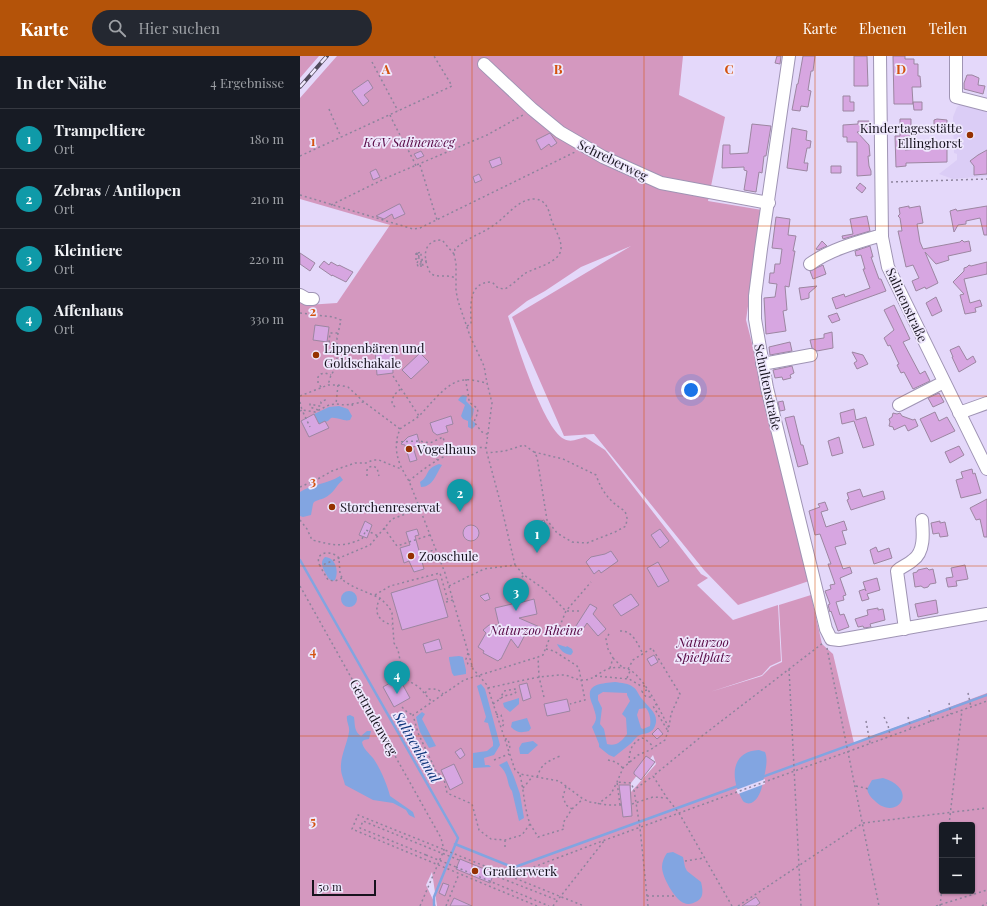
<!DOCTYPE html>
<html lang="de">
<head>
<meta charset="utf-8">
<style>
  body { margin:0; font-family:"Playfair Display",serif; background:#242831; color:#f1f3f6 }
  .controls { position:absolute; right:12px; bottom:12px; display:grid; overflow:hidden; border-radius:4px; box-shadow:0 1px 3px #0004 }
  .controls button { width:36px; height:36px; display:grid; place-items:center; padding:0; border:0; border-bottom:1px solid #363941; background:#171b24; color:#f1f3f6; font:20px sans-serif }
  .scale { position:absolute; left:12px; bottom:10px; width:64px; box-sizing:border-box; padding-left:4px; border:2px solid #17131e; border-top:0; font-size:11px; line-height:14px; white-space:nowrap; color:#17131e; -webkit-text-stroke:3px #efe8fd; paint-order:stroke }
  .you { position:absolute; left:391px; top:334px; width:14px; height:14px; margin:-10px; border:3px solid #fff; border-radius:50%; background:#1a73e8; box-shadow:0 0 0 6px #1a73e833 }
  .badge { display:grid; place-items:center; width:26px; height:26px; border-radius:50%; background:#b45309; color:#fff; font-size:13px; font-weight:700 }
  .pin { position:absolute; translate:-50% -33px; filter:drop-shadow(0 1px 2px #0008) }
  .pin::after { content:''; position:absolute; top:21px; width:14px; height:12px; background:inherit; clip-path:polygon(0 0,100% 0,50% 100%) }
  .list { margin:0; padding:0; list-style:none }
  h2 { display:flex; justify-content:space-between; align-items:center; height:52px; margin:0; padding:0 16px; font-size:17px }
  h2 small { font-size:13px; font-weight:400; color:#9ea1a6 }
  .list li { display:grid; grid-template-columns:26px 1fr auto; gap:12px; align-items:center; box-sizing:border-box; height:60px; padding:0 16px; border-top:1px solid #363941 }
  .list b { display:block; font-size:15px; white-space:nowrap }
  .list p { margin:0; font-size:13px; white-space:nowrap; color:#9ea1a6 }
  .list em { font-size:13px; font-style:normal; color:#9ea1a6 }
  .icon { flex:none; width:22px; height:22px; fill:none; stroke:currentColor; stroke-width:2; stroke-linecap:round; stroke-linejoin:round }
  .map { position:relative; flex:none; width:687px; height:850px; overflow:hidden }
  header { display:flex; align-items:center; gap:24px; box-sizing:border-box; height:56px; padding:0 20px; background:#b45309; color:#fff }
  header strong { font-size:19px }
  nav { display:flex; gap:22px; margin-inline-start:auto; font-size:14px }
  .search { width:280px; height:36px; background:#242831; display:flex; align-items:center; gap:10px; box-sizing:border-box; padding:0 14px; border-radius:22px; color:#9ea1a6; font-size:15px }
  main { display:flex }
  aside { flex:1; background:#171b24 }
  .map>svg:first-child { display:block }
</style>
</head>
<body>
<header>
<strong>Karte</strong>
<div class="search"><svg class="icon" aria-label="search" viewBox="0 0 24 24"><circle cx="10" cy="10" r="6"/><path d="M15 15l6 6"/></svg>Hier suchen</div>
<nav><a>Karte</a><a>Ebenen</a><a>Teilen</a></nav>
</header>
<main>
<aside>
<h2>In der Nähe<small>4 Ergebnisse</small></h2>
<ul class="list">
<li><span class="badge" style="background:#0f9aa8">1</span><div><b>Trampeltiere</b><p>Ort</p></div><em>180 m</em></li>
<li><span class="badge" style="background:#0f9aa8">2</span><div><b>Zebras / Antilopen</b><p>Ort</p></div><em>210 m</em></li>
<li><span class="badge" style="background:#0f9aa8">3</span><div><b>Kleintiere</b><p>Ort</p></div><em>220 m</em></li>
<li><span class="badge" style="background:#0f9aa8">4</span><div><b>Affenhaus</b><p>Ort</p></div><em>330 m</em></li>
</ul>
</aside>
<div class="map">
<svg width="687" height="850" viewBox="0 0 687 850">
  <rect width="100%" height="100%" fill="#e4d8fa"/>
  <path fill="#dbcdf6" d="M661,48L687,53V120L653,123L639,118L657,104V98L654,97L653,61L657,51Z"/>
  <path fill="#d498bf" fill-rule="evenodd" d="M0,0H19L0,22Z
    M37,0H383L379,39L425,61L408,145L462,154L446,264L464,334L509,525L438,549L404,514L294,378L264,380L212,261L331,190L281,211L245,235L227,245L208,260C216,285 243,372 264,383C271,387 278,383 285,381L305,394L401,518L408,522L397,529L433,564L478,549L481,605L470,610L462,619L410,636L462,620L471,611L482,606L479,549L511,539L522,588L533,598L554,687L687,637V850H137L132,816L126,829L136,850H0V245L7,249L37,247L90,169L0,143V42ZM353,699L356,708L331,736V727ZM642,769H672V835H642Z"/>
  <path fill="#82a5e1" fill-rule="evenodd" d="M163,339L167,340L166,345L174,353L173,359L171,363L175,367V370L172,373L168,371V365L163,363L161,360L165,349L158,344L161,340Z
    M39,350L48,353L52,360L50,364C44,366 38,361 31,362L28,365L19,368L14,358L29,351Z
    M139,408L142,409C136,418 133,431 121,431L120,426C130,420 124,413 139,408Z
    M40,420L43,424C37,428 35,435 29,439C25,443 19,443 14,446L13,448L11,459L3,461L0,460V436C13,428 27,428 40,420Z
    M25,501C36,502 39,515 35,524L33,525L29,523C25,516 18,507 25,501Z
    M41 543a8 8 0 1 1 16 0a8 8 0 1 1-16 0Z
    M257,588L266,591L267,590L272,593L273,596L271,599C264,598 260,594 257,588Z
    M159,600L163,601L166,614V618L154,620L152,617L149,603V601Z
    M315,626C321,627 329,627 333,631C337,633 339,640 342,643C349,652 361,659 354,672C351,678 343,677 338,680C334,683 332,687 329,689C324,693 319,697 314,701L309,699L299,691V688L292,671C294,668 296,665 296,662C296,658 294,654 293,650C283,628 298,628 315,626ZM303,636L327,637V639L330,645L322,658L326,662L327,678C322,685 316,691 307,688L304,673L300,668L302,652L298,644V639ZM346,652C350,657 351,664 350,670L343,673L341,672L337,659L339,653Z
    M181,628L185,633L200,689L194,699L184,702L185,709H189L191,711L173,712V697L187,695L193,690V686L188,667L184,666L186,661L177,630Z
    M219,642V648L210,656L204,651L203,647Z
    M122,656L125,658L122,663L136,690L129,692L120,676L116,661Z
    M50,659L54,661C55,668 54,676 61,680L67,675H71L69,683L64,684L62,686C63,693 69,697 73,702C79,710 88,730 90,740L113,756L115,762L109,759L106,754L93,747L73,744L45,729C44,724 41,718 41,713C40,701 47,688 49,676C50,670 46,666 47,660Z
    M227,662L231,672L229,675C221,677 217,677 211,671L212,666Z
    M233,685L238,689L228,698H220L219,692L222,687Z
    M459,694L465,696C469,705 464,721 462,730C461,737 454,752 444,746C441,743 439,736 437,732C431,713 436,695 459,694Z
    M207,705L214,721L220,738L224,762L219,765L212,735C206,728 210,719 199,709Z
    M583,722C621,734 596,766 575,745C571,742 568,738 567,733L572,724Z
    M373,796L383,801L385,811L387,815L401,826C402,830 403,835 402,839C401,845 390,850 384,847C375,844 362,821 362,811C362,806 364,801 367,797Z"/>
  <path fill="#e4d8fa" d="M465,723V728L438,738L436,734Z"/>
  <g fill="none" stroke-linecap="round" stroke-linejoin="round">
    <path stroke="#82a5e1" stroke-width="2.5" d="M0,504L158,782L134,841V850
      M462,721L687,639
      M155,788L212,811H215L438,730"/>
  </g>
  <path fill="#d7a6e1" stroke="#9c86a1" d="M477,0H481L480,8L475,7Z
    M503,0H515L513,15H511L508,34L511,35L508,51L501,50L500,55L492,54L497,28H498Z
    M554,0H567L568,30H554Z
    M593,0H605V3H614V8H618V20H620L621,31H612L613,48H594Z
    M667,19H672L679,22L678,29L685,30L683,38L664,33V27Z
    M68,24L73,32L64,39L69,45L63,50L52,35Z
    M543,40H550V46H554V55H543Z
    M613,46H622V54H614Z
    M600,63H611V80L604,81L605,94L618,93V90L647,89V106L606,107V110L596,111L595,80H600Z
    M637,63L647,64V75H634V64Z
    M558,65H569V75L557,76L569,89L570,100H568L569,110L571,115V119L557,120V86H547V81H543V69L558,68Z
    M452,68L471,70L466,100H464L462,117L459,116L456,136L444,134L447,115L444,114V111L422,112L423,89H430V98L448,97Z
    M492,72L507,75L506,84L511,85L510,92H507L504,107H508L507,115L487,112Z
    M250,77L257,87L251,91L249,88L241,94L236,84Z
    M687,94V118L674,119V110L670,105L678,99Z
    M121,95L124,100L117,103L114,98Z
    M200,101L202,108L192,112L189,105Z
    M531,110H541V117H531Z
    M76,113L80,121L73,124L70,116Z
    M179,118L182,124L175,127L173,121Z
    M560,127L566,132L562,137L556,132Z
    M99,148H100L105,158L94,163L92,158L84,163L76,160Z
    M609,150V152L620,150L623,167L617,168L620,186L623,193L660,186L662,184L664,186L669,185L671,195L648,200L649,204L636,208L625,196L638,227L626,233L625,231L616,235L612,225L619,222L613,209L606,211L598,175H602L600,162L598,160L600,158L599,152Z
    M687,150V179H684L680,162L666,165V168L658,169L654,176L650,155L656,153L657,155Z
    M567,160L570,175L543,183L542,180L553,178L550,163Z
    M476,161L490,163L488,179L496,180L493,195H495L489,231L485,230L487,254L483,255L486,275L466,278L464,242L475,241L477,228L469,227L470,217H474L475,208H480L482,193L472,192Z
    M522,185L527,190L518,194L516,193Z
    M570,190L573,201H571L579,223H581L586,235L536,253L532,242L544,238L545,241L570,232L563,213H565L561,199L556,200L555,195Z
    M0,197L15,207L10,215L0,208Z
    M24,205L29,209L31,206L38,210L39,209L53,216L46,226L32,219V220L19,211Z
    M687,206V218L664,223L670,247L680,244L682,250L675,252L676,256L665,258L660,239L664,238L653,226L664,215V212L667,211L669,209L671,210Z
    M523,209L526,218L513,223L510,215Z
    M517,230L509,237V242L501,244L499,232Z
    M636,241L642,255L632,260L626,247Z
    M594,249L610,283L603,286L620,318L625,315L630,325L613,333L604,316L601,317L597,309L599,308L590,289L588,290L584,282L594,274L584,254Z
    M537,257L540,264L532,267L528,260Z
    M15,269L29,271L27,286L13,284Z
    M532,276L533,292L517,295L512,292L510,284L524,282V278Z
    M490,286L492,295L470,299L469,291Z
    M659,290L667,304L673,300L676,306L659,316L652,301H653L650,294Z
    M92,293L93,317L77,319L75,294Z
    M552,296L563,299L568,308L557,313L554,307L557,305Z
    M120,297L129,306L111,323L102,314Z
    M492,310L494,317L490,319L491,322L483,324L482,321L475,322L473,314Z
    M639,337L644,346L633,351L628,342Z
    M483,345L485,354L480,355L478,346Z
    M554,353L556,364L566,361L574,389L563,392L554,365L542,368L540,357Z
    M635,356L639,365L647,361L655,375L631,386L620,363Z
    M593,357L597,358L600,357L602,360L613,364L615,363L618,370L608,375L605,369L594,374L593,371L589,370L590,366L589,363L592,361Z
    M14,358L19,368L25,365L29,372L9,381L1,365Z
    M151,360L153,368L146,370L148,376L137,379L133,376L130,367Z
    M494,360L501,389H503L508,408L498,411L485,362Z
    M117,378L120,389L113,391L117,404L110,406L105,389L101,388L108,381Z
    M539,381L543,397L532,400L528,385Z
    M659,390L664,399L650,407L645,396Z
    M672,413L673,418L675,417L681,437L661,442L656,424L663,422L661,416Z
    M560,433L563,441L583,435L585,443L551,454L547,444L549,443L547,437Z
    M687,443V481H684L680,463L676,464L670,452Z
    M525,446L528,454L521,456L526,471L544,465L547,474L542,475L546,488L535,491L543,513L550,511L552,517L540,522L546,539L543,540L544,544L536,546L540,559L544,558L549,571L538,575L531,555L530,556L528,549L530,548L525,535L531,533L530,529L535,528L528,508H531L520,478L515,479L509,455L520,451L518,448Z
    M244,464L247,474L235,477L232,468Z
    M65,465L72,469L67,482L59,479Z
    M640,465V467L645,466L648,480L640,481L639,477L633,478L631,467Z
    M163 477a8 8 0 1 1 16 0a8 8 0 1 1-16 0Z
    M117,473L119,479L115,480L124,513L114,516L109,505L104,507L100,492L110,489L106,476Z
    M360,473L369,485L360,492L351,479Z
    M576,491L578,496L589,492L592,502L574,508L570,494Z
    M311,495L318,505L301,517L299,514L294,518L286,506L291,501L305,498Z
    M358,506L369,525L358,531L347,512Z
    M665,509L668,523L656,525L657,530L648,531L646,522L653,521L651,512Z
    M627,512L629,514L633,513L636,527L630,528L628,531L624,532L621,530L615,531L613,517L617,516L618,514Z
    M577,522L580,534L567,538L569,543L562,545L559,535L565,533L566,535L563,526Z
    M137,523L148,561L102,574L91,537Z
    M188,537L190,543L185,545L180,540Z
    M331,538L339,549L321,560L313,549Z
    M234,543L237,558L219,562L242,572L238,580L227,575L218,592L211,583L201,603H200L198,605L183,597L184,595L178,591L186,577L183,574L189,569H199L195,552L212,548L211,546L219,545V547Z
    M636,544L638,557L618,561L615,548Z
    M290,548L297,552L293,558L306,573L298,580L287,567L281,576L274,573Z
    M578,552V554L583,553L585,564L570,568L571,571L564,572L563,570L558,571L555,563L568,559L567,554Z
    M139,583L142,593L126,597L123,588Z
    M354,599L358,606L351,610L347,603Z
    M99,622L110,642L94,651L83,631Z
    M227,627L231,642L223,645L219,629Z
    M267,643L270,655L247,660L244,648Z
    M358,672L363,678L357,683L352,678Z
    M161,692L165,699L160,703L155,696Z
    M346,700L355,706L341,724L334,718V716Z
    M154,708L163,727L150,734L141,714Z
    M319,729H330L332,760L323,761Z
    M160,803L194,817L190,827L156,813Z
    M143,827L149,829L145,840L139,837Z
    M456,841L460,847L456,850H442Z
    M154,842L172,850H150Z"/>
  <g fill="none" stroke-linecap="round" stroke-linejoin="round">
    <g stroke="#9f94b4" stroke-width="14">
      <path id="minor" d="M489,0L461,193L455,240V263L467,332L526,573L531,583L539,584L687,558
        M580,0L582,181L588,211L687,413
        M656,0V41L687,49
        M184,8L232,53L260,76L303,101L361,127L469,147
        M510,208C531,193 558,186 582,179
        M0,239L7,243H13
        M462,308L511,299
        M599,349L644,326
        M659,357L687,347
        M605,573L597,515C602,510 608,509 613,504C625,496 623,476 622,464"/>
    </g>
    <path stroke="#8d849d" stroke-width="1.5" stroke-dasharray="2 3" stroke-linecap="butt" d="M72,6L98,55
      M29,53L41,81
      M90,59C98,77 108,92 116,110
      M0,100L152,30L134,0
      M120,109L137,164
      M591,126L687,123
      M0,139L113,173L120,172L275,96
      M31,149L86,122L187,79L223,59
      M118,197L121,196V200
      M154,198L142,184C121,184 123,205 131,218C139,222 147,218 156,222
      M119,201L118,197H117L118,202H122L123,211
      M116,204V197H117
      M120,206L127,205
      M117,207L118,205L122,204
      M121,211V209L118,210L117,208H123
      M0,257L33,261L41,264L37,282V310L31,319L28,329
      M167,270L171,268C171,251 167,226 192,226L198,232L205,233C212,229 218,223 224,218C235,211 262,207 261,191C261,181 252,169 250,159C248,151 244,143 234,143C218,143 206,161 194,169C182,178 166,182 155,193L154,198L156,207V235L158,245L170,280L184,310L187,327
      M37,292L29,287L30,277H38
      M93,320L119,360
      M166,323C166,331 169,338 169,346L177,352L178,356L174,366L182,376L189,379
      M38,329L36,348L45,349L64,346
      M21,331L18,327V321L21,318L25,317L31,319
      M0,340L28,329H38L48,331L64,346L100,373C92,392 98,408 109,425L145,517L173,613L187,629L215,714L220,718L259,725L283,743L290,746L307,749H321
      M0,346L2,354L15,356L29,349L36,348
      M52,348L53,352
      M95,351L92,348C92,341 95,337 101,333
      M18,354L10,351V348L19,350H21V346L27,343
      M0,355L2,354L10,371
      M100,373C106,368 114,365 120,359C131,348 148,324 165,324C172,323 180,326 187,327L192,347L186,392
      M96,386L119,385L130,387L143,381L146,393L137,400V404
      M67,420V414L69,411L73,410L77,412L79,420
      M109,425C130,407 158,388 186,392L187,397L205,395L224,389L234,396L237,401L247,464L257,477L272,486L287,487L315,476L326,470L327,462L325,455C310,446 302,436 296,419L263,403L234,396
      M0,431L16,424L32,415L55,407H66L73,404H79L101,413
      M0,464L7,473L12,484C33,489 41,492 62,483L66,474L78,480
      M84,472L97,490L130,479
      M126,497L136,493
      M215,509L224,519L244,533L266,555H280
      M20,510C13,496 31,493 39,502L40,518L44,525L54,531L80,542L89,551L92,557L94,587L98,594L103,619L109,625L119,631L132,646
      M42,522L35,525L28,524L20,510L70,489L92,463L111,456L119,451
      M0,530L141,782L144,794L120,850
      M149,530L184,513L215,509L200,445L187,397
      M75,539L90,530L140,517L148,545
      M80,542C73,556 78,565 92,569
      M215,544C213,533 216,527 224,519
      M146,546L153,544
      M320,575C333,574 338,589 343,598
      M309,578L306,583L308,593L313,602L310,612
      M527,592L579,850
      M246,593L254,595L277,610L279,613L285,644L270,648
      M168,597L166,603L168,608L173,611
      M313,602L322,611
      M328,613L333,604L352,592L380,638L371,658L369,671
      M489,613L501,850
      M295,620L329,623L341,630H345
      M327,622L330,615
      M188,632C212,627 236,620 261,619C269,618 276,625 284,624C294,624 302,613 312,612C318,611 325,611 330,614C345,623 361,656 369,672L365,684L350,694L338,699L323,712L317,726L311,738L298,748
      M347,634L342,635C344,641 347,641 352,641
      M125,637L129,633C135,633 139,633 143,638
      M668,637L671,651
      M244,641L239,621L238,601L243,599L250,581L257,577L266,555L291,526
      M649,647L651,658
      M193,648L204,640L214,638L217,635L215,633L204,635L200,643
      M357,648L353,650L368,675
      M102,651L107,656L113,659
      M629,654L631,666
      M196,658L201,659L204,668L201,672
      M584,661L588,669L590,679
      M608,661L611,672
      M566,665L570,687
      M205,683H208L210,692L208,695
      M194,704L209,698
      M308,704L316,706L323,712
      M329,707C329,696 331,687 342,682L345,683L354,691
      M220,719C224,735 224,751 230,768L222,779L205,784L191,783L179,774L172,748L147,737L144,723L136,715L118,677L113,659L164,624L238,601
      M237,721C242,707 247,706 260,700
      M556,730L569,733
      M223,732L233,720
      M332,748L353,741L367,742
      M320,749L317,726L331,727L334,734
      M272,753L283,743
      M230,768L238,781L264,773L263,767L272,753L266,749L263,741L266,730
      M649,769L662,654
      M205,784V791
      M126,799L60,772L63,765L129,792
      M385,805L404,802
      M156,811L249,850
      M193,819L257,844
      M210,820L305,784L687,645
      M347,840H376
      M146,850L159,818
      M237,850L52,773L58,759L284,850
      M253,850L304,785
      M348,850L340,772L334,734L353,720
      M432,850L379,757L367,742L353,720L402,680L523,587
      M438,850L563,767L687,752
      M636,850L687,834
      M640,850L642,832
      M682,850L687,847"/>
    <use href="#minor" stroke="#fff" stroke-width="12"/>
    <g stroke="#514a5c" stroke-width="4">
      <path id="rail" d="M0,31L27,0"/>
    </g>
    <use href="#rail" stroke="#efe8fd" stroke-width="2.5" stroke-dasharray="8" stroke-linecap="butt"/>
    <path stroke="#8d849d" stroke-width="1.5" stroke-dasharray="2 3" stroke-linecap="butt" d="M129,792L159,804
      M126,799L156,811"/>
  </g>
  <path fill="none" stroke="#d3520e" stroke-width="1" stroke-opacity="0.55" d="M172,0V850M344,0V850M515,0V850M0,170H687M0,340H687M0,510H687M0,680H687"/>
  <g fill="#953100" stroke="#efe8fd" stroke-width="1.5">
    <circle cx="670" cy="79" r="4"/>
    <circle cx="16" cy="299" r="4"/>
    <circle cx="109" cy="393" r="4"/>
    <circle cx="32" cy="451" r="4"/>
    <circle cx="111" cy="500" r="4"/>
    <circle cx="175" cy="815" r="4"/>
  </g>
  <g text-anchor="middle" stroke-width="3.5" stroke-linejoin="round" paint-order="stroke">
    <g font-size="13" fill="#17131e" stroke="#efe8fd" text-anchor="start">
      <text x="662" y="77" text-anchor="end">Kindertagesstätte<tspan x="662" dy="15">Ellinghorst</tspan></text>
      <text x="24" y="297">Lippenbären und<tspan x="24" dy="15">Goldschakale</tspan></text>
      <text x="117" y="398">Vogelhaus</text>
      <text x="40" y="456">Storchenreservat</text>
      <text x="119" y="505">Zooschule</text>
      <text x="183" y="820">Gradierwerk</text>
    </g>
    <g font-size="13" font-style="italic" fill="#560643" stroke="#efe8fd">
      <text x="109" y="91">KGV Salinenweg</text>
      <text x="236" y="579">Naturzoo Rheine</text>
      <text x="403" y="591">Naturzoo<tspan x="403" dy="15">Spielplatz</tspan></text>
    </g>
    <g font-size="13" fill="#17131e" stroke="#efe8fd">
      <text transform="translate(313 104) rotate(26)" y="5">Schreberweg</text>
      <text transform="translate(607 249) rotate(65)" y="5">Salinenstraße</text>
      <text transform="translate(468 331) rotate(78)" y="5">Schultenstraße</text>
      <text transform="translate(74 661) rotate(61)" y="5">Gertrudenweg</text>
    </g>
    <g font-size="14" font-style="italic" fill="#0e357b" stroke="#efe8fd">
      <text transform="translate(117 691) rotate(60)" y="5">Salinenkanal</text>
    </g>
  </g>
  <g font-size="13" text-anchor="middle" font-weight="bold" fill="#d3520e" stroke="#efe8fd" stroke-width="3.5" stroke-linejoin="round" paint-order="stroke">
    <text x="86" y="18">A</text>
    <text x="258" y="18">B</text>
    <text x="429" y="18">C</text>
    <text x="601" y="18">D</text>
    <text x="13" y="90">1</text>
    <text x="13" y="260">2</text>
    <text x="13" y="430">3</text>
    <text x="13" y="600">4</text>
    <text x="13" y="770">5</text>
  </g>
</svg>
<div class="controls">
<button>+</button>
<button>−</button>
</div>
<div class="scale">50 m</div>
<div class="you"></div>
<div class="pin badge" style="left:237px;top:497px;background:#0f9aa8">1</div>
<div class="pin badge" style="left:160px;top:456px;background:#0f9aa8">2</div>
<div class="pin badge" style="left:216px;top:555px;background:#0f9aa8">3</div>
<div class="pin badge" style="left:97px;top:638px;background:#0f9aa8">4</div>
</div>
</main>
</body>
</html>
